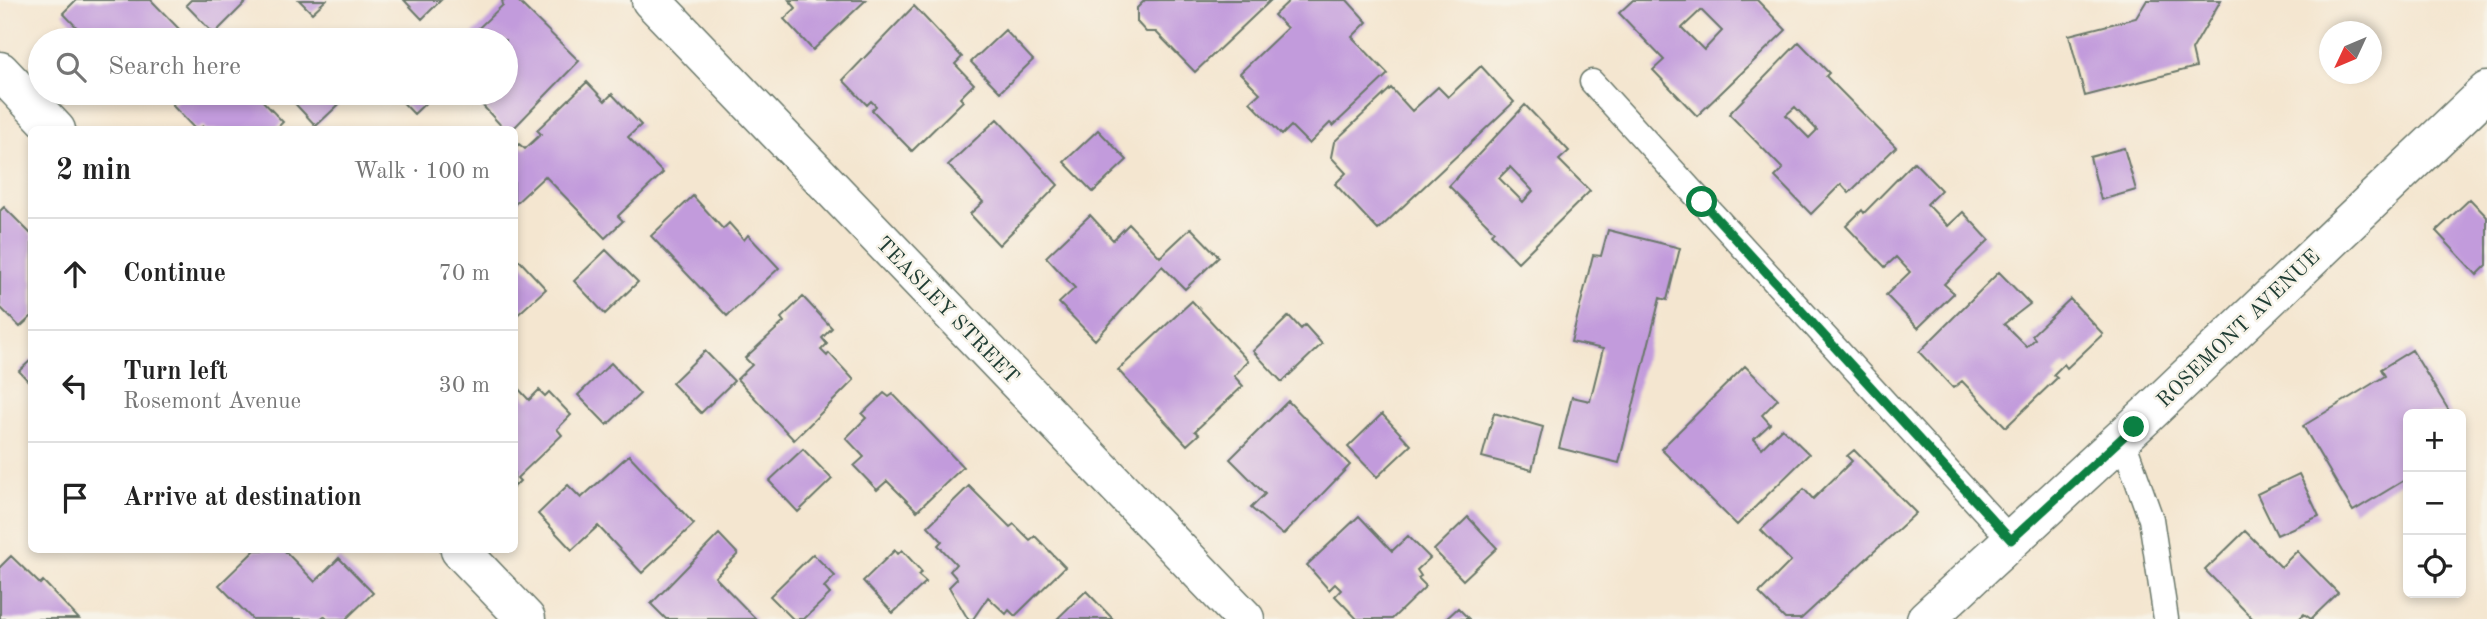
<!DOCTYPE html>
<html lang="en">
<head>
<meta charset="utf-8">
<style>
  body { margin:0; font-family:"Old Standard TT",serif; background:#f6f6f6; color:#222 }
  .controls { position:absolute; right:21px; bottom:21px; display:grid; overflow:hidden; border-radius:10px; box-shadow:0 4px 10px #0003 }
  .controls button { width:63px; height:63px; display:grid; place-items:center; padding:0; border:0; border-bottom:2px solid #e0e0e0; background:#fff; color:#222; font:35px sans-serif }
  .compass { position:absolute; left:2319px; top:21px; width:63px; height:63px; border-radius:50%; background:#fff; box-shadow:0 4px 10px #0003; rotate:226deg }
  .stop { position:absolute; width:21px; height:21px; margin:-16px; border:5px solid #0b8043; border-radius:50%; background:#fff }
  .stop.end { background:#0b8043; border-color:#fff; box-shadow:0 2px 7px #0008 }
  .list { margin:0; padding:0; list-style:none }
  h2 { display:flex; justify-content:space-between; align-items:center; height:91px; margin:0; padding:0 28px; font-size:30px }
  h2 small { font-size:23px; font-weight:400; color:#767676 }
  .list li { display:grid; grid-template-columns:46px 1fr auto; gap:21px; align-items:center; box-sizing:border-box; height:112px; padding:0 28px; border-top:2px solid #e0e0e0 }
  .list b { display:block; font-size:26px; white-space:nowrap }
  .list p { margin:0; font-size:23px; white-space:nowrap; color:#767676 }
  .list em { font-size:23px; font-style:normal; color:#767676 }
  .icon { flex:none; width:38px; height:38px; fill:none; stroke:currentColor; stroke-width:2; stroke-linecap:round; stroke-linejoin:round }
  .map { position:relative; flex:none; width:2487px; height:619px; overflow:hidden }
  .search { position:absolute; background:#fff; box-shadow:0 4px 10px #0003; left:28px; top:28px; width:490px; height:77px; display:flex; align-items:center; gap:18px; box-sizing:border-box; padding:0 24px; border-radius:38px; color:#767676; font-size:26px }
  .panel { position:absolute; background:#fff; box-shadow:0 4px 10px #0003; left:28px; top:126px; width:490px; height:427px; border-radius:10px }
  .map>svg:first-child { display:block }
</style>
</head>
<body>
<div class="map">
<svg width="2487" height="619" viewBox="0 0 2487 619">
  <rect width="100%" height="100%" fill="#f7f3e8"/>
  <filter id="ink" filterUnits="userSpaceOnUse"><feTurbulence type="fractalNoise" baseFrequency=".0143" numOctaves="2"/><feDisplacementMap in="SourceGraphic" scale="14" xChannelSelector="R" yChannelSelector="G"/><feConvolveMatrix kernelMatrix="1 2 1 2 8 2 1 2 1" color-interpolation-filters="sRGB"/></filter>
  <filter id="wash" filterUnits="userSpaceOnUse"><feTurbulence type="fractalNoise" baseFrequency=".00686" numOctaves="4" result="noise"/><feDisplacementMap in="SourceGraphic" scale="28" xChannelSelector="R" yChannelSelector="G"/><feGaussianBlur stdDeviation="1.57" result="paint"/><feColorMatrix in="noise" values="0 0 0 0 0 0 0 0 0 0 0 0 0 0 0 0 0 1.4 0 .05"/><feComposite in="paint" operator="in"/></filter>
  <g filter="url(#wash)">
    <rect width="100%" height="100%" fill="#f4e6d0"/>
    <g id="blocks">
      <path fill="#c29bdc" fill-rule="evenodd" d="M76,0H151L182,32L174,40H91L95,36L91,32L86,37L63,13Z
        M191,0H245L247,1L214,34L186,5Z
        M299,0H326L312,13Z
        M404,0H441L422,19Z
        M502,0H517L579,61L512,130H505L473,95L506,93V40H466L503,5Z
        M789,0H866L813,50L784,19L796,8Z
        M1145,0H1271L1195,72L1156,32H1146L1137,22V8Z
        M1290,0H1347L1367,22L1352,37L1388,74L1333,126L1330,123L1309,144L1291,126L1282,135L1250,102L1260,93L1240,73L1287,28L1274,15Z
        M1633,0H1757L1786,30L1697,116L1653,70L1664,60L1619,13ZM1701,10L1722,31L1704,50L1682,28Z
        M2147,0H2221L2192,50L2196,67L2085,96L2069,35L2136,18Z
        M914,6L962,57L955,64L974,84L960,98L963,101L912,151L872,110L876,106L871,101L867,105L843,80Z
        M1005,30L1033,60L1000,92L971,62Z
        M1799,42L1829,73L1826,76L1896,147L1849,193L1841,184L1811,214L1775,177L1783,169L1729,114ZM1795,107L1817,130L1809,138L1786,115Z
        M1481,66L1514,102L1378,230L1335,184L1346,173L1331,157L1334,142L1391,88L1412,111L1438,87L1448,97Z
        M587,82L605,101L612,94L641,125L628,137L663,173L618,216L623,221L605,238L545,176L514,205V148L519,144L525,149L541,134L537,130Z
        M185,93H255L283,122L275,130H206L203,126L196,130L172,105Z
        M290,93H351L316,126L287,95Z
        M394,93H436L414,114Z
        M1525,105L1569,151L1559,160L1590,191L1518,262L1491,234L1494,231L1449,186ZM1510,167L1533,191L1523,202L1499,178Z
        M997,119L1058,185L999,245L970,214L983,202L948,165Z
        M1098,130L1127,160L1093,192L1064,162Z
        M2124,148L2136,190L2101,200L2090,157Z
        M1914,162L1941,190L1927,204L1948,226L1963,212L1989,240L1944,284L1954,293L1918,328L1886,295L1910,272L1896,257L1885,267L1846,226L1862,210L1864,213Z
        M693,196L723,229L729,223L744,240L748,235L779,268L727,316L651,236Z
        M2470,199L2487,217V265L2477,275L2436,231Z
        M4,207L32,235V316L20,327L0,307V211Z
        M1090,215L1113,240L1129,224L1160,257L1191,228L1219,257L1185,289L1162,266L1095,340L1059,303L1075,288L1046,257Z
        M1608,230L1680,248L1667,300L1660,298L1619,463L1559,448L1572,397L1590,401L1603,349L1571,342L1593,255L1601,256Z
        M606,250L638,282L605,314L574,281Z
        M519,260L546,289L514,318V264Z
        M1999,272L2030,304L2004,324L2027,347L2035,339L2032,335L2070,299L2103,334L2067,368L2064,364L2053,375L2057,378L2006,427L1962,381L1953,388L1919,352Z
        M803,297L832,328L822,338L827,344L821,350L827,356L829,353L854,380L794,440L737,379L752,365L745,358L784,322L781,318Z
        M1192,301L1248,361L1234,376L1243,386L1195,431L1199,434L1187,445L1118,370Z
        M1289,316L1301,329L1305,325L1322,344L1282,382L1253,351Z
        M2412,350L2451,414H2408V478L2353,511L2303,426L2385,376L2381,369Z
        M705,351L734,381L701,413L672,383Z
        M32,359V385L19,371Z
        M611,363L640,394L607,425L578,395Z
        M1745,366L1778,399L1762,415L1770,424L1754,439L1762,448L1782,428L1809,454L1737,525L1661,449Z
        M514,384L529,400L539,390L545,396L549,392L571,415L557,429L562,435L517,478L520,481L514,487Z
        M884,393L889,397L893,394L963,467L917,511L887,481L877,490L854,466L864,457L846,438L866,418L862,414Z
        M1288,401L1350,465L1283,535L1251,508L1265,494L1230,459Z
        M1494,413L1543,427L1532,470L1482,457Z
        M1382,414L1411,445L1377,477L1348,447Z
        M803,449L832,479L798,512L769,481Z
        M1854,450L1916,513L1801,619H1785L1759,593L1791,561L1761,530L1804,489L1813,499L1852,461L1847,456Z
        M629,455L694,524L642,573L598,526L572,550L538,514L568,485L581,498Z
        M2299,474L2319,516L2277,535L2257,494Z
        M969,486L1010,527L1014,524L1030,540L1035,536L1065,567L1015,616L1009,610L1006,614L988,597L973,619H968L949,587L957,579L950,571L956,564L938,545L942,541L928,526Z
        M1359,516L1392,551L1408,536L1430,558L1417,570L1421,576L1418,578L1426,586L1392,619H1357L1335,596L1341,590L1335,584L1329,590L1307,565Z
        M1468,517L1497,548L1463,580L1434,550Z
        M2245,531L2281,567L2297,551L2338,593L2311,619L2304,614L2299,619H2253L2205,570Z
        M719,534L738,554L715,577L756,619H666L651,604Z
        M255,550H284L315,582L339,558L373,593L346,619H327L324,616L320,619H252L219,585Z
        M895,550L898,554L902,550L922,572L918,575L926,582L893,613L863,581Z
        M813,554L835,576L824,587L830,594L804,619H793L770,596Z
        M11,556L40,584L43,581L79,619H0V567Z
        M1086,591L1113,619H1057Z
        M1458,608L1469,619H1446Z"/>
    </g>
  </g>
  <g filter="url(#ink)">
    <use href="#blocks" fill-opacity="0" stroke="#6a786b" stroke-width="2"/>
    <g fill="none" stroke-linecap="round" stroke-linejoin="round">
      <g stroke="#6a786b" stroke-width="27">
        <path id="service" d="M1592,82L2011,540
          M2122,438L2151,519L2166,619"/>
      </g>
      <g stroke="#6a786b" stroke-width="41">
        <path id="minor" d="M651,0L1245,619
          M0,71L56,130
          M460,550L526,619"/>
      </g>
      <g stroke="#6a786b" stroke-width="41">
        <path id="tertiary" d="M1926,619L2147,415L2487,91"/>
      </g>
      <use href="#service" stroke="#fff" stroke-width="24"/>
      <use href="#minor" stroke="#fff" stroke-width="38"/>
      <use href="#tertiary" stroke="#fff" stroke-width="38"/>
    </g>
  </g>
  <g fill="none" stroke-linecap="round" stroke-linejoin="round" filter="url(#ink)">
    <path stroke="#0b8043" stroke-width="9" d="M1702,202L2011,540L2134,427"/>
  </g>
  <g text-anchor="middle" stroke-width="5" stroke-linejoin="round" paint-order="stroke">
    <g font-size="21" fill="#1f3d34" stroke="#f7f3e8">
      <text transform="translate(948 310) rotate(46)" y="7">TEASLEY STREET</text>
      <text transform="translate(2238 328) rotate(-44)" y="7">ROSEMONT AVENUE</text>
    </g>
  </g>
</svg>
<div class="controls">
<button>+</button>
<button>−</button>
<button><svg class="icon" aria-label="locate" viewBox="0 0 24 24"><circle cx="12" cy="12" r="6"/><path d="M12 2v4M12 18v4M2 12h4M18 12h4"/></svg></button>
</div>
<svg class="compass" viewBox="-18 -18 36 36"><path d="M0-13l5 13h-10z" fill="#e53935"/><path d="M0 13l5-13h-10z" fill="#767676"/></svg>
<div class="stop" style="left:1702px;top:202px"></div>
<div class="stop end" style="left:2134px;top:427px"></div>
<div class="search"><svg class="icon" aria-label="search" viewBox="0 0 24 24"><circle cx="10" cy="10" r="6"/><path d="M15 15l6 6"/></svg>Search here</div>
<section class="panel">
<h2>2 min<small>Walk · 100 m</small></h2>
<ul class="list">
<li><svg class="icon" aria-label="ahead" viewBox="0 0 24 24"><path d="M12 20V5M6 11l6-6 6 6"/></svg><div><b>Continue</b></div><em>70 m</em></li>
<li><svg class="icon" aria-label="left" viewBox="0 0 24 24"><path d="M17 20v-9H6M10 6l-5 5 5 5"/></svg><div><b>Turn left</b><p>Rosemont Avenue</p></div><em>30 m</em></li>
<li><svg class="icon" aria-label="arrive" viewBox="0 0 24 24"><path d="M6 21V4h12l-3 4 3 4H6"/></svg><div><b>Arrive at destination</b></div></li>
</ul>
</section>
</div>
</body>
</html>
